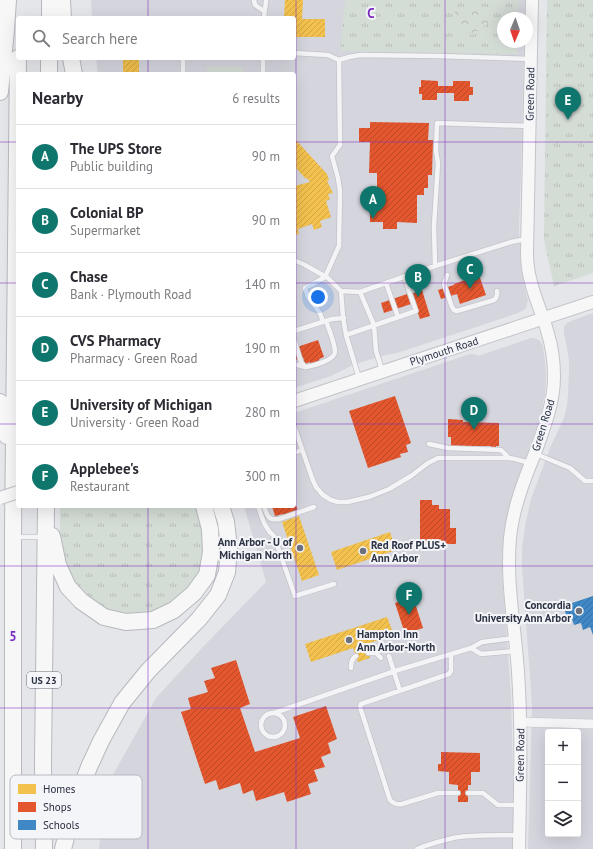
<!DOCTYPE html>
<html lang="en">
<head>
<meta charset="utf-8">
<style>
  body { margin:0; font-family:"PT Sans",sans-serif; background:#f7f7f7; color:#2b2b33 }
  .controls { position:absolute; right:12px; bottom:12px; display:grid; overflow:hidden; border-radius:4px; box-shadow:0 4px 16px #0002 }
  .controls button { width:36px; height:36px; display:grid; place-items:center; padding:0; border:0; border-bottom:1px solid #e1e1e2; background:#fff; color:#2b2b33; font:20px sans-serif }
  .compass { position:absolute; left:497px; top:12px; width:36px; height:36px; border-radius:50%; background:#fff; box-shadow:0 4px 16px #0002; rotate:182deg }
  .you { position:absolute; left:318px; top:297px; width:14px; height:14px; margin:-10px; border:3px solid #fff; border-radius:50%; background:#1a73e8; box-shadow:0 0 0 6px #1a73e833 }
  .badge { display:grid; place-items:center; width:26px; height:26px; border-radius:50%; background:#0f766e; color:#fff; font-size:13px; font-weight:700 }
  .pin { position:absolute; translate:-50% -33px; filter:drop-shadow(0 1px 2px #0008) }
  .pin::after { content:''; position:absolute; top:21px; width:14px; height:12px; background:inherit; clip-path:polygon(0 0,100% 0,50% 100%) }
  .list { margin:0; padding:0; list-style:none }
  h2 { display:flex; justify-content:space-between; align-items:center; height:52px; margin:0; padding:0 16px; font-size:17px }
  h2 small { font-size:13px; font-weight:400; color:#7c7c81 }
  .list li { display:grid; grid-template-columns:26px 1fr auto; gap:12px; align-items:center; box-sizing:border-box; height:64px; padding:0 16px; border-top:1px solid #e1e1e2 }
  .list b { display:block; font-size:15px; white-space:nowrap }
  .list p { margin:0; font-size:13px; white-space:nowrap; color:#7c7c81 }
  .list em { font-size:13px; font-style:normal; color:#7c7c81 }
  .icon { flex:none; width:22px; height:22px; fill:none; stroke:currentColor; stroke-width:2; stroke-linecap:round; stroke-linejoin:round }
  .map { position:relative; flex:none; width:593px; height:849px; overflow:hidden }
  .search { position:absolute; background:#fff; box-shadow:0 4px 16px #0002; left:16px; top:16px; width:280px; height:44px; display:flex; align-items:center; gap:10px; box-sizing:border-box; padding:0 14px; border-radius:4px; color:#7c7c81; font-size:15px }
  .panel { position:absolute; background:#fff; box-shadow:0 4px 16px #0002; left:16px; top:72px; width:280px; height:436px; border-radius:4px }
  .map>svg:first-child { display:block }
</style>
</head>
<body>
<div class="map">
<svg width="593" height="849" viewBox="0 0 593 849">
  <defs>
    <pattern id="grass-tufts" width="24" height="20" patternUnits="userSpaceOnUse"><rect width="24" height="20" fill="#d4dcd6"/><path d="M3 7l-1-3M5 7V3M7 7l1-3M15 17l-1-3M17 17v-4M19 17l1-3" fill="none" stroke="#b6bdb9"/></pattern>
    <pattern id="forest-crowns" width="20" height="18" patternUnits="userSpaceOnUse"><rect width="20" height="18" fill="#d4dcd6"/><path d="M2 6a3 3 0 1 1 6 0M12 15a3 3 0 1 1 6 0" fill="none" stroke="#b6bdb9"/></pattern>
    <pattern id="homes-hatch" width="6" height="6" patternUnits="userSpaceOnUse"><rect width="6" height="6" fill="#f2c14e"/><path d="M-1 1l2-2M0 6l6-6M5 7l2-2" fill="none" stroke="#d0a645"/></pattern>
    <pattern id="shops-hatch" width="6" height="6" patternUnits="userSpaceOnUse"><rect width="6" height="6" fill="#e4572e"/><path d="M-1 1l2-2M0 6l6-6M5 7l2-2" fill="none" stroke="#b94929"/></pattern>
    <pattern id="schools-hatch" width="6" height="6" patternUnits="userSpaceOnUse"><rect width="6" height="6" fill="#3f88c5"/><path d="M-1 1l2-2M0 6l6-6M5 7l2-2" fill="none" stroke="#3570a2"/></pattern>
  </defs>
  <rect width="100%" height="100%" fill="#e5e6ea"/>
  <path fill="#d4d5dd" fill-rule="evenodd" d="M91,0H525V18H503V42H524L521,175L519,228L521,268L525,289L528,300L526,308L522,311L518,313L467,330L397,353L386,355L355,364L331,376L294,388V74H98L96,58H294V18H92Z
    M593,313V849H528L532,706L530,676L522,568V548L526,521L531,499L550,448L564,418L567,406L568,394L569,372V360L564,333V327L567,323L571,321ZM548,732H578V834H548Z
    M531,338H534L539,340L543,346L546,373L545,395L539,421L516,483L508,511L505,528L502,556V573L511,695L513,772V849H99L105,789L156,698L202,648L266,582L244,506H294V413L470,354H475L478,356Z"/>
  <path fill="url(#grass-tufts)" d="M345,0H519L518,18H503V42H517V54L340,51Z
    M547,0H593V273L554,286L544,240Z
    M60,506H196L203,526L205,542L203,566L194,584L179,602L153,613L128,617L106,612L74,589L60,560Z"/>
  <path fill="url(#forest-crowns)" d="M482,6L494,19L472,35L449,24L457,7Z"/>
  <path fill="#d4dcd6" d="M207,67H243V74H207Z"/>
  <path fill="url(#homes-hatch)" d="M285,0H303L302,19H325V37H294V18H284Z
    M123,60H139V74H123Z
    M294,138L327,174L329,180L327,181L333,193L328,194L330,199L326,201L331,217L320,221L322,227L314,230L312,224L298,229L299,234L294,235V186L310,182L307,178L306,179L294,166Z
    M299,516L319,575L302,581L282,522Z
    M390,532L396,550L337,570L331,552Z
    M387,617L394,635L366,644L370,658L358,662L353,648L311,662L305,644Z"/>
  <path fill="url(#shops-hatch)" d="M421,80L438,81V86H453V81H470V87H473V95H469V101H454V93H437V100H422V94H419V87H421Z
    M370,122L429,123L428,140H433L432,175H428V188H424V195H417V223L397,222V229H383V222H370V195H377V173H369L370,142H359V128H370Z
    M479,275L486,295L460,304L457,294L441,299L438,290L454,285V284Z
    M422,290L430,316L420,319L411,294Z
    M407,294L411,304L384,313L381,303Z
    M318,340L324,357L319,359L320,361L310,364V362L305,364L303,357L295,360L294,348Z
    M395,396L411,443L406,445L408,452L400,454L401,457L368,468L349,411Z
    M448,419L463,420V422L499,423V446H496V452H491V446H451V437H448Z
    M294,500L298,511L283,516V514L275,516L272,506H294Z
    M420,500H432V505H439V509H450V528H456V544H420Z
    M413,597L423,628L405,634L395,603Z
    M236,660L250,704L240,708L255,752L300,738L293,717L326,706L337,739L328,743L331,753L321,757L325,767L314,770L318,781L308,784L311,794L287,802L284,792L256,801L253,790L243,794L240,783L219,790L216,780L205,784L181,712L191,709L188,698L208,692L204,681L215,678L211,668Z
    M441,752L480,753V772H471V785H468V802H458V785L449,784V772L438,771V764H441Z"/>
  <path fill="url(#schools-hatch)" d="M593,596V635L590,627L583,630L581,623L574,625L571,616L567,617L563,606Z"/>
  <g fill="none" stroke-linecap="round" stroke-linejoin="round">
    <g stroke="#c3c4c8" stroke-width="6">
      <path id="lane" d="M254,0L255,5L264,11
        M264,18C264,12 266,6 266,0
        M294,53L328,55L339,60L349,57L360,55L438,56L530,59
        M183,74V58
        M263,74V58
        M294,260L305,265L328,278L341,291L343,317L346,335L359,378
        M435,266L434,226L438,163L436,151L437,123L529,126
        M447,275L444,284L452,307L454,310L457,311L494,300C497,297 498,295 497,291
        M386,283L398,317
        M341,291L360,292L374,325L376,351L382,370
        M360,292L435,266L511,242L526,239
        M323,322L320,313L308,297L305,288L311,285L325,277L339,246L340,191L338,178L332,156L340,145L339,60
        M294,331L332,319L344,318
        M346,335L416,311L404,276
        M294,339L301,362L305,367
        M294,364C298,365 302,367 306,367C313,366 335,360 335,352C335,343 329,330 326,321
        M294,426L312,478L316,487L323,495L331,500L338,502H347L369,497L389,489L411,476L428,463L438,458H509L515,459L530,463
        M429,444L448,448L501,450L509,458
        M294,453L302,450
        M536,454L570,468L585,481H593
        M258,506C262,517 264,528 274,536L295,596L334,584
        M264,506C267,515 268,521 279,519L314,507
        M15,537H43
        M471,648L481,654L515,651
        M368,653H376L381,658
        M451,654V671L449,674L361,704L360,707L390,800C394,804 397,805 402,804L438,793H458
        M389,656L400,691
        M351,668C351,664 351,659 356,656
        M261 725a12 12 0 1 1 24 0a12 12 0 1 1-24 0Z
        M274,713L395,671L471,648L482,642L515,638
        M468,793H483L498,805H519
        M417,849C429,844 441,841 453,838C474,834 497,836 519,835"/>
    </g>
    <g stroke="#c3c4c8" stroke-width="10">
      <path id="street" d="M520,722L593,724"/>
    </g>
    <g stroke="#c3c4c8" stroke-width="14">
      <path id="secondary" d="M294,401L593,302
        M519,849C520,790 522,731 518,672C515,627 506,582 510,538C513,508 524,480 535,453C544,428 554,403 554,377C554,363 552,347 548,334C544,317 535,300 531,282C528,272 527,262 527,252L532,0"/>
    </g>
    <g stroke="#b7b9be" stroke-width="18">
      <path id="highway" d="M62,0L63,18
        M50,18V0
        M71,58L74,74
        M49,74V58
        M0,92L6,30L8,0
        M0,402L7,427V436
        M52,536L58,565L68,587L81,601L104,617L126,622L153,620L174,610L194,593L207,575L211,552L210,529L204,506
        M13,849V534L18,58
        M44,849L43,763L46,506
        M63,849L73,810L89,767L101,741L122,703L148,671L199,619L218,595L227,572L229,547L226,522L221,506"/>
    </g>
    <use href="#lane" stroke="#f4f4f6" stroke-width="4.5"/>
    <use href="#street" stroke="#f4f4f6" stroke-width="9"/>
    <use href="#secondary" stroke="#f7f7f8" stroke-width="12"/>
    <use href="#highway" stroke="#f7f7f8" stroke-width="16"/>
    <g stroke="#c3c4c8" stroke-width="14" stroke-linecap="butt">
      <path id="secondary-bridge" d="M0,498L18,492"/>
    </g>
    <use href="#secondary-bridge" stroke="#f7f7f8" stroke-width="12"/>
  </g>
  <path fill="none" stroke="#7b2cbf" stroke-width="1" stroke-opacity="0.55" d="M148,0V18M296,0V849M445,0V849M148,58V74M0,142H18M294,142H593M0,283H18M294,283H593M0,424H18M294,424H593M148,506V849M0,566H593M0,708H593"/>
  <g fill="#6d707d" stroke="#f3f5f8" stroke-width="1.5">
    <circle cx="300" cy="548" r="4"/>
    <circle cx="363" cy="551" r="4"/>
    <circle cx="579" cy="611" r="4"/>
    <circle cx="349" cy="640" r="4"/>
  </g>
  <g text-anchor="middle" stroke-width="4" stroke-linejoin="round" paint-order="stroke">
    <rect fill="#f3f5f8" stroke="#686c79" stroke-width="1" x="27" y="672" width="34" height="16" rx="3"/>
    <g font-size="10" font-weight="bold" fill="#2c3143">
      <text x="44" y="684">US 23</text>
    </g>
    <g font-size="11" fill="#2c3143" stroke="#f3f5f8">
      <text transform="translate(530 94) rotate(-89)" y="4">Green Road</text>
      <text transform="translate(444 351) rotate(-18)" y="4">Plymouth Road</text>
      <text transform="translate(543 425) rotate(-73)" y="4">Green Road</text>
      <text transform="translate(520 755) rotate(-89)" y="4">Green Road</text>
    </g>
    <g font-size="11" font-weight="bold" fill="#2c3143" stroke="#f3f5f8" text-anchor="end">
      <text x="292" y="546">Ann Arbor - U of<tspan x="292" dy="13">Michigan North</tspan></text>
      <text x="371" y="549" text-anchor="start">Red Roof PLUS+<tspan x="371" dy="13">Ann Arbor</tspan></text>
      <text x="571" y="609">Concordia<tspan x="571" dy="13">University Ann Arbor</tspan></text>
      <text x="357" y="638" text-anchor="start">Hampton Inn<tspan x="357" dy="13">Ann Arbor-North</tspan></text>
    </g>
  </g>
  <rect x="10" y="775" width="132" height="64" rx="6" fill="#f3f5f8" stroke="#b7bac2" stroke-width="1"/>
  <rect x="18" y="784" width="18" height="10" fill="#f2c14e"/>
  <rect x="18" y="802" width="18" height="10" fill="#e4572e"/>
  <rect x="18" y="820" width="18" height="10" fill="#3f88c5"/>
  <g font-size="11" fill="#2c3143">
    <text x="43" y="793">Homes</text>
    <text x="43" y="811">Shops</text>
    <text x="43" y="829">Schools</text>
  </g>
  <g font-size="13" text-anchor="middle" font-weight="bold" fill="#7b2cbf" stroke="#f3f5f8" stroke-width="4" stroke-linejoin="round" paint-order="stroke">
    <text x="371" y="18">C</text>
    <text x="13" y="641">5</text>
  </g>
</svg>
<div class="controls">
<button>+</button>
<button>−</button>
<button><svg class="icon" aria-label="layers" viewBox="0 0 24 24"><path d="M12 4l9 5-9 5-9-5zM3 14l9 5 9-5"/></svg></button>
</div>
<svg class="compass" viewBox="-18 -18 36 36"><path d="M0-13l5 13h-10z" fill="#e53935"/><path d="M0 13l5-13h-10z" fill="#7c7c81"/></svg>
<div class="you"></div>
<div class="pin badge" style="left:373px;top:219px">A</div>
<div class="pin badge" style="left:418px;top:297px">B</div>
<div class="pin badge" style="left:470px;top:289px">C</div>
<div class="pin badge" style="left:474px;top:430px">D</div>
<div class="pin badge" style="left:568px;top:120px">E</div>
<div class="pin badge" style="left:409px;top:615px">F</div>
<div class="search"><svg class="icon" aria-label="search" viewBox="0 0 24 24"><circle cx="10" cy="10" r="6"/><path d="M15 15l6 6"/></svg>Search here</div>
<section class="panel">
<h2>Nearby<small>6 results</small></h2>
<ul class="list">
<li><span class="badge">A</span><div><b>The UPS Store</b><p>Public building</p></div><em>90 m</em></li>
<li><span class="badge">B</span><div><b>Colonial BP</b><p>Supermarket</p></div><em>90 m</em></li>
<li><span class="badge">C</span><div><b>Chase</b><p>Bank · Plymouth Road</p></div><em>140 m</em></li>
<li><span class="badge">D</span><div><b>CVS Pharmacy</b><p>Pharmacy · Green Road</p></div><em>190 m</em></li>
<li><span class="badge">E</span><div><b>University of Michigan</b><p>University · Green Road</p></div><em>280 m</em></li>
<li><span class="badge">F</span><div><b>Applebee's</b><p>Restaurant</p></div><em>300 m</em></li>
</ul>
</section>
</div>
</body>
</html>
